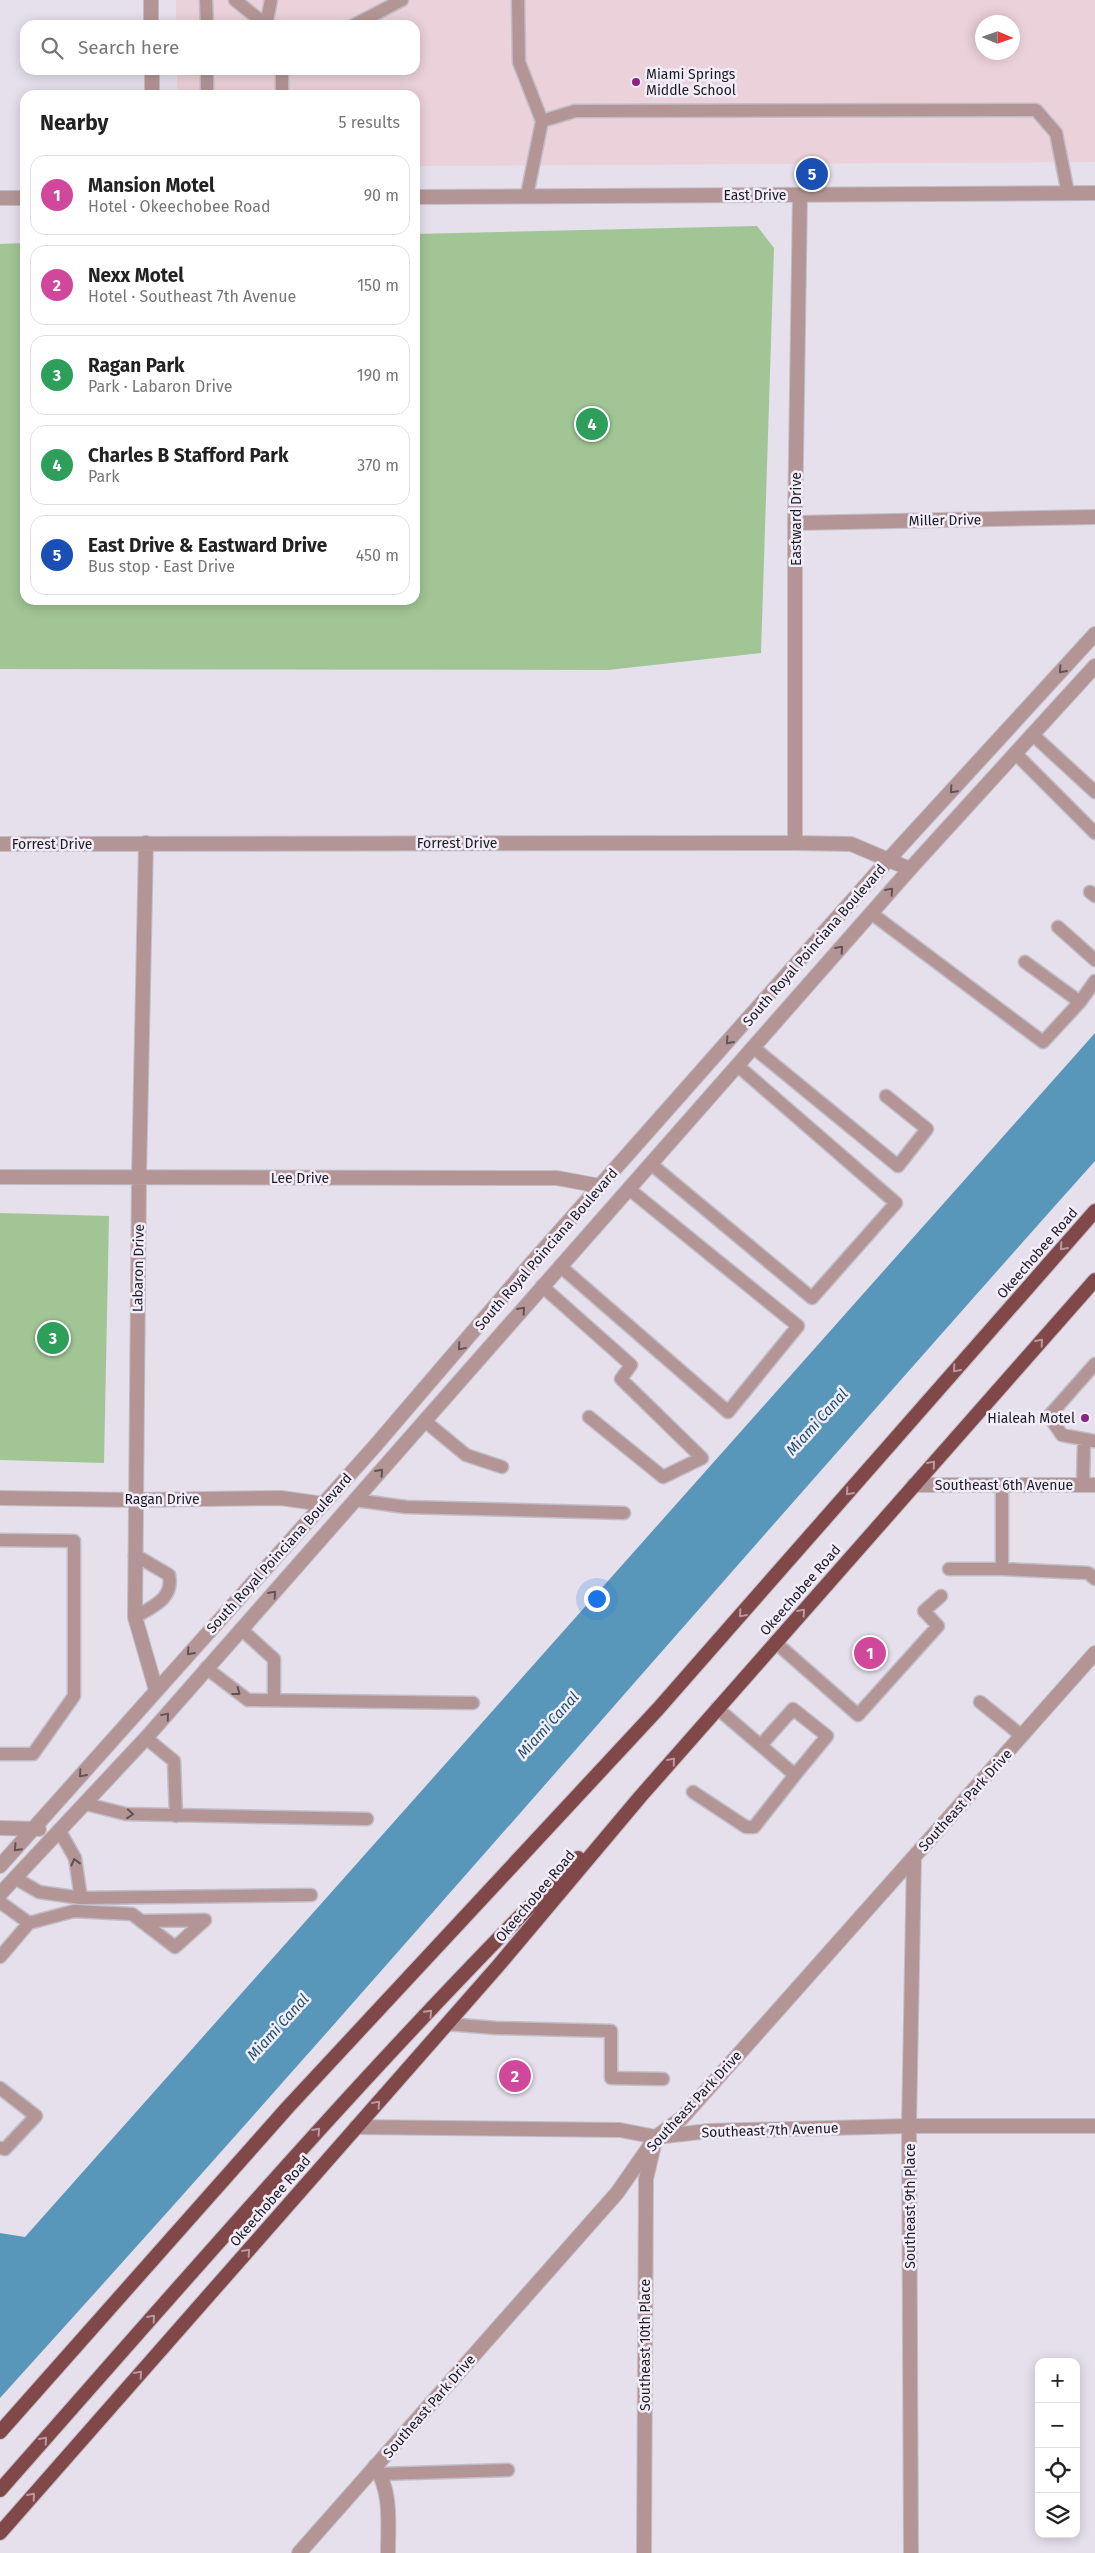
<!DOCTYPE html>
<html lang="en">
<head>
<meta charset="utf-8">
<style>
  body { margin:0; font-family:"Fira Sans",sans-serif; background:#f6f6f6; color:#222 }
  .controls { position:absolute; right:15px; bottom:15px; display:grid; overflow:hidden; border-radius:10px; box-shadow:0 2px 12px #0003 }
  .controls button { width:45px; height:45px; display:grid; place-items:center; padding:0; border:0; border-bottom:1px solid #e0e0e0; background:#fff; color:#222; font:25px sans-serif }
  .compass { position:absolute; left:975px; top:15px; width:45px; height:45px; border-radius:50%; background:#fff; box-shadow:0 2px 12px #0003; rotate:92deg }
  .you { position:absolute; left:596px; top:1598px; width:18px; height:18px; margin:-12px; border:4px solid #fff; border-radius:50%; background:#1a73e8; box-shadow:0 0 0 8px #1a73e833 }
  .badge { display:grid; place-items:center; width:32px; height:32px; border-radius:50%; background:#8b2287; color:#fff; font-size:16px; font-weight:700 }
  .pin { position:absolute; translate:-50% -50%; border:2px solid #fff; box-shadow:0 1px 5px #0006 }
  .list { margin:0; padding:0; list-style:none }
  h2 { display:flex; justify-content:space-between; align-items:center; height:65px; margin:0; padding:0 20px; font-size:21px }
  h2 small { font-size:16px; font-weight:400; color:#767676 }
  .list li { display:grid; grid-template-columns:32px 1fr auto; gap:15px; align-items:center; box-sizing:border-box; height:80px; margin:0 10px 10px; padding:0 10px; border:1px solid #e0e0e0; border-radius:15px }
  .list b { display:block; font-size:19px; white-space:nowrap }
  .list p { margin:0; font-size:16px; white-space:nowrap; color:#767676 }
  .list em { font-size:16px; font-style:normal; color:#767676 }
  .icon { flex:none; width:28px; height:28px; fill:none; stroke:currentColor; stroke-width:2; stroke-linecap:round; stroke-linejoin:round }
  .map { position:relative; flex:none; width:1095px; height:2553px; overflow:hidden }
  .search { position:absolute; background:#fff; box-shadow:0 2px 12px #0003; left:20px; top:20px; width:400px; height:55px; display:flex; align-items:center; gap:12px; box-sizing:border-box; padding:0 18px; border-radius:15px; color:#767676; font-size:19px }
  .panel { position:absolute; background:#fff; box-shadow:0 2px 12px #0003; left:20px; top:90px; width:400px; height:515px; border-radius:15px }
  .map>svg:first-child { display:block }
</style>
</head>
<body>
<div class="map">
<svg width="1095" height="2553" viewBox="0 0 1095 2553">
  <rect width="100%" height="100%" fill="#e5e0ec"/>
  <path fill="#ebd1d9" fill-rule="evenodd" d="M176,0H1095V162L415,166V95H177V70H415V25H176ZM982,22H1012V52H982Z"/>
  <path fill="#a1c595" d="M757,226L774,248L761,653L608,670L0,669V244L25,243V600H415V234Z
    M0,1213L109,1216L104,1463L0,1460Z"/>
  <path fill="#5997ba" d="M1095,1033V1161C728,1572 370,1990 0,2398V2233L25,2237Z"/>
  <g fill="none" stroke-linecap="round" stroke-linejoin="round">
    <g stroke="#c1bdc7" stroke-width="15">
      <path id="service" d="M206,0L207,25
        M235,0L266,25
        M518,0L519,62L542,121
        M266,25L271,0
        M354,25L402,0
        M207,70V95
        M282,70V95
        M527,195L542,121L575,111L1036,110L1056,133L1068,193
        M1032,734L1095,792
        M1015,753L1095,833
        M1090,892L1095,896
        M871,913L1043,1042L1080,1002L1025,962
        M1058,927L1095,960
        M1080,1002L1095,981
        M754,1048L898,1166L927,1129L886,1096
        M651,1164L812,1298L896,1203L738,1066
        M560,1266L728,1412L798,1326L629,1189
        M542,1286L631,1365L621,1379L702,1458L663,1477L589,1417
        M1095,1364L1049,1416L1062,1435L1095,1441
        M426,1422L466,1455L502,1467
        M1002,1485V1569L1088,1573L1095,1579
        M1083,1485L1084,1440
        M355,1500L406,1507L624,1513
        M0,1540L74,1541V1696L33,1754H0
        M949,1569H1002
        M135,1617C152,1607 174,1599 169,1575L135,1555
        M241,1629L274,1659V1700
        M775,1642L858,1715L938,1626L924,1611L941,1596
        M206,1668L248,1700L473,1703
        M980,1702L1022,1736
        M717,1708L795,1775L827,1736L793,1709L761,1745
        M146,1738L174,1761L176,1816
        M693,1792L746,1827H754L795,1775
        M86,1804L126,1814L367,1819
        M59,1830L75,1858L81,1898
        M15,1878L39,1892L81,1898L311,1895
        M0,1902L29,1923
        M0,1957L29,1923L74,1911L132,1914L175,1947L205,1920L142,1921
        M447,2024L496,2028L611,2031V2078L663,2079
        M0,2088L36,2116L5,2149L0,2148
        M380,2474L508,2470"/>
    </g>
    <g stroke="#c1bdc7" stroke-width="16">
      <path id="minor" d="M151,0V25
        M152,70V95
        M795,523L1095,517
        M146,843L139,1177L135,1617L156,1690
        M795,843V523L800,195
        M0,844L795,843L851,844L910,869
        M0,1177L557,1178L600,1186
        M0,1498L135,1500L281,1498L323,1504
        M356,2127L620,2130L656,2137L709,2131L909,2126H1095
        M375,2466C392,2492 388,2523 388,2553
        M299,2553L617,2193L656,2137L682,2118L1095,1653
        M644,2553L646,2179L654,2145
        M911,2553L909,2126L914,1858"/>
    </g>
    <g stroke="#c1bdc7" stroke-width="16">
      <path id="tertiary" d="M415,197L1095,193
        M0,198H25
        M914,1485H1095
        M0,1828L39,1829
        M0,1866L375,1446L529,1266L888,860L1095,634
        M0,1894L146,1738L910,869L1095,666"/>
    </g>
    <g stroke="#c1bdc7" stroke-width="16">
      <path id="trunk" d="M0,2432L288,2107L658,1709L1095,1211
        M0,2490C189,2276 375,2059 578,1858
        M0,2533L498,1966L640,1797L1095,1280"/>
    </g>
    <use href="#service" stroke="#b49595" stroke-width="12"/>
    <use href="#minor" stroke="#b49595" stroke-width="14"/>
    <use href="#tertiary" stroke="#b49595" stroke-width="14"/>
    <use href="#trunk" stroke="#804849" stroke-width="14"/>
  </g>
  <defs><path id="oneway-chevron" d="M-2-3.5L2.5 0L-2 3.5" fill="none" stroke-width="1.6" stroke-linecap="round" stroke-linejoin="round" transform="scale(1.25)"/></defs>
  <g stroke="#615255">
    <use href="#oneway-chevron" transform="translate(1062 670) rotate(132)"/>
    <use href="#oneway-chevron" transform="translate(953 790) rotate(133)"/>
    <use href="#oneway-chevron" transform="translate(890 891) rotate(-49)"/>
    <use href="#oneway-chevron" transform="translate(840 949) rotate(-49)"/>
    <use href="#oneway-chevron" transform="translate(729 1041) rotate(132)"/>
    <use href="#oneway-chevron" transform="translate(522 1310) rotate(-49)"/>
    <use href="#oneway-chevron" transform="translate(461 1347) rotate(130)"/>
    <use href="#oneway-chevron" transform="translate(380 1472) rotate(-48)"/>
    <use href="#oneway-chevron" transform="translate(273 1594) rotate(-49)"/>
    <use href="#oneway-chevron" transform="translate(190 1652) rotate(132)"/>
    <use href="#oneway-chevron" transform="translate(237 1692) rotate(37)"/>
    <use href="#oneway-chevron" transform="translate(166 1716) rotate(-50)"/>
    <use href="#oneway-chevron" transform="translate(82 1774) rotate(131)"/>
    <use href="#oneway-chevron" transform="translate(130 1814) rotate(5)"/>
    <use href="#oneway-chevron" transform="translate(17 1848) rotate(133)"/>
    <use href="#oneway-chevron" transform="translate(75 1862) rotate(-104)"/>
  </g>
  <g stroke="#b99aa2">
    <use href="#oneway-chevron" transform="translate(1063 1247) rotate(131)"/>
    <use href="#oneway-chevron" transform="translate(1040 1342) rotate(-49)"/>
    <use href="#oneway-chevron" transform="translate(956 1369) rotate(131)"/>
    <use href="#oneway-chevron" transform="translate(932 1464) rotate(-49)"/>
    <use href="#oneway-chevron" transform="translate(849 1492) rotate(131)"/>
    <use href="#oneway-chevron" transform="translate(802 1612) rotate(-49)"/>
    <use href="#oneway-chevron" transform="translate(742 1614) rotate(131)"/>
    <use href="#oneway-chevron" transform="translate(672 1761) rotate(-49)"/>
    <use href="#oneway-chevron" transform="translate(429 2013) rotate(-47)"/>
    <use href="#oneway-chevron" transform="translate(377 2104) rotate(-49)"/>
    <use href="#oneway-chevron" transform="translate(317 2131) rotate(-48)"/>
    <use href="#oneway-chevron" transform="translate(247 2252) rotate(-49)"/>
    <use href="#oneway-chevron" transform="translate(152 2318) rotate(-49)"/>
    <use href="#oneway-chevron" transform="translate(139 2374) rotate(-49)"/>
    <use href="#oneway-chevron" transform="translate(44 2440) rotate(-49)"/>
    <use href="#oneway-chevron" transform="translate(32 2496) rotate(-49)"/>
  </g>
  <g fill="#8b2287" stroke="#f2edfa" stroke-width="2">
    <circle cx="636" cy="82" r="5"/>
    <circle cx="1085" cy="1418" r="5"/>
  </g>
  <g text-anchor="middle" stroke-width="5" stroke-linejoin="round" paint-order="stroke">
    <g font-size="14" fill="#1d1b20" stroke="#f2edfa" text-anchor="start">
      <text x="646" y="79">Miami Springs<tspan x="646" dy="16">Middle School</tspan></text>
      <text x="1075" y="1423" text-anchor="end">Hialeah Motel</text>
    </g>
    <g font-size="14" fill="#1d1b20" stroke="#f2edfa">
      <text x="755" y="200">East Drive</text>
      <text transform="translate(796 519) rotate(-90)" y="5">Eastward Drive</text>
      <text transform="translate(945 520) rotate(-1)" y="5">Miller Drive</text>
      <text x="457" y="848">Forrest Drive</text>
      <text x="52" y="849">Forrest Drive</text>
      <text transform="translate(814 945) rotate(-49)" y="5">South Royal Poinciana Boulevard</text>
      <text x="300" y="1183">Lee Drive</text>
      <text transform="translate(546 1249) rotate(-49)" y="5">South Royal Poinciana Boulevard</text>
      <text transform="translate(1037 1253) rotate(-49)" y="5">Okeechobee Road</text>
      <text transform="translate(138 1268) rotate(-89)" y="5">Labaron Drive</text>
      <text x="1004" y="1490">Southeast 6th Avenue</text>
      <text x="162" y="1504">Ragan Drive</text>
      <text transform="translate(279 1553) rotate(-48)" y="5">South Royal Poinciana Boulevard</text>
      <text transform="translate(800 1590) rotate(-49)" y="5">Okeechobee Road</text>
      <text transform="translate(965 1800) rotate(-48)" y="5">Southeast Park Drive</text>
      <text transform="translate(535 1896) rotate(-50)" y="5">Okeechobee Road</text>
      <text transform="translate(694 2101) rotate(-47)" y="5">Southeast Park Drive</text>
      <text transform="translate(770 2130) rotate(-2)" y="5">Southeast 7th Avenue</text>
      <text transform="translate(270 2201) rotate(-49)" y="5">Okeechobee Road</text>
      <text transform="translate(910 2206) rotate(-90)" y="5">Southeast 9th Place</text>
      <text transform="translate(645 2345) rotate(-90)" y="5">Southeast 10th Place</text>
      <text transform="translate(429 2406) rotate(-49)" y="5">Southeast Park Drive</text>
    </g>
    <g font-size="15" font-style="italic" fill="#1d4e68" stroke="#f2edfa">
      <text transform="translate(817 1422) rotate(-48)" y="5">Miami Canal</text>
      <text transform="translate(548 1725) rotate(-48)" y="5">Miami Canal</text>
      <text transform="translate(278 2027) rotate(-48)" y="5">Miami Canal</text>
    </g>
  </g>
</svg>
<div class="controls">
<button>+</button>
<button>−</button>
<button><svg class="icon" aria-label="locate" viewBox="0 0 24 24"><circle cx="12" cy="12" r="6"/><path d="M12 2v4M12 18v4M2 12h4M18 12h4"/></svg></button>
<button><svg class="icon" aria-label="layers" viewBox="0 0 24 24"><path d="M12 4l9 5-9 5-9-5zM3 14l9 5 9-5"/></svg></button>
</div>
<svg class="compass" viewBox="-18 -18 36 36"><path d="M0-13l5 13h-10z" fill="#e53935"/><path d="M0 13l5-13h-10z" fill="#767676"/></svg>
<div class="you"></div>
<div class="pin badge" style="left:870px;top:1653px;background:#d1479c">1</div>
<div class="pin badge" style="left:515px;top:2076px;background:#d1479c">2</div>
<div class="pin badge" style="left:53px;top:1338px;background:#2e9e5b">3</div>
<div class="pin badge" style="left:592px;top:424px;background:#2e9e5b">4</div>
<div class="pin badge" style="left:812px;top:174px;background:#1a4fb4">5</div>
<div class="search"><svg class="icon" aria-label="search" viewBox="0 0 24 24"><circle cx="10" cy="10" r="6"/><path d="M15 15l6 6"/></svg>Search here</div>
<section class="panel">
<h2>Nearby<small>5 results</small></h2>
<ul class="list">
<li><span class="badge" style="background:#d1479c">1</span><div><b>Mansion Motel</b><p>Hotel · Okeechobee Road</p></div><em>90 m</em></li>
<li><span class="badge" style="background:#d1479c">2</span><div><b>Nexx Motel</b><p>Hotel · Southeast 7th Avenue</p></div><em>150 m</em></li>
<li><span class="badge" style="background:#2e9e5b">3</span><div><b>Ragan Park</b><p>Park · Labaron Drive</p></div><em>190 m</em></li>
<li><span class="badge" style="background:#2e9e5b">4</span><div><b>Charles B Stafford Park</b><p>Park</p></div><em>370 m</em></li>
<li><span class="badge" style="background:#1a4fb4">5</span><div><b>East Drive &amp; Eastward Drive</b><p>Bus stop · East Drive</p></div><em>450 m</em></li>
</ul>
</section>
</div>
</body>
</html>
